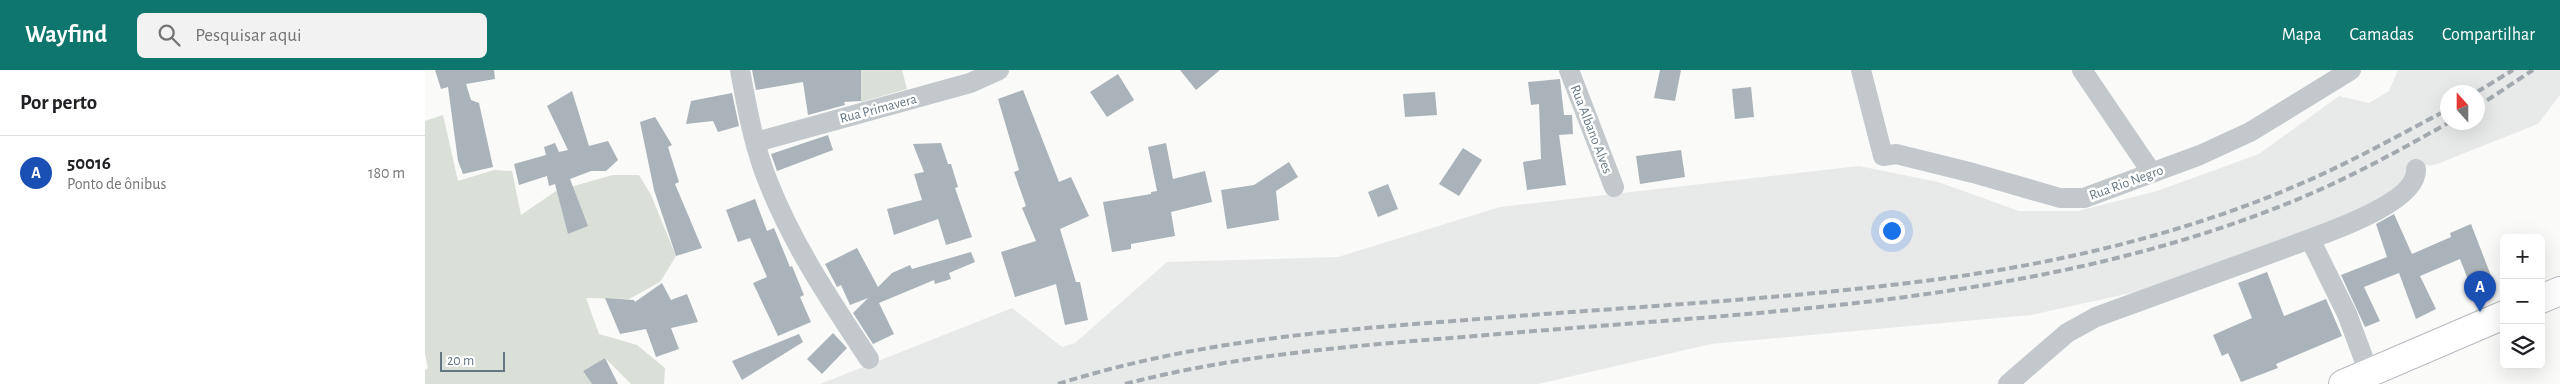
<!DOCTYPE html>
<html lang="pt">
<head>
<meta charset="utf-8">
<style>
  body { margin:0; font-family:"Alegreya Sans",sans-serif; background:#f2f2f2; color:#202124 }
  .controls { position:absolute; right:15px; bottom:15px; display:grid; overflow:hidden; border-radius:8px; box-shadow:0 5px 20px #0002 }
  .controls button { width:45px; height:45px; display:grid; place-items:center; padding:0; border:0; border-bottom:1px solid #e0e0e0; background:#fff; color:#202124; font:25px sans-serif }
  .compass { position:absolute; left:2015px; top:15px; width:45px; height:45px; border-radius:50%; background:#fff; box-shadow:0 5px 20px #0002; rotate:339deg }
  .scale { position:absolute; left:15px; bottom:12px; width:65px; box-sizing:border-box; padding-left:5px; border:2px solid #657683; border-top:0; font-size:14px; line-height:18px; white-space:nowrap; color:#657683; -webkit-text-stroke:4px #fff; paint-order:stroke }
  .you { position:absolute; left:1466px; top:160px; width:18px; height:18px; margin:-12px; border:4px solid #fff; border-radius:50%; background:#1a73e8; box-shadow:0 0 0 8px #1a73e833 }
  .badge { display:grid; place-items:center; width:32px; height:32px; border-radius:50%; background:#0f766e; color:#fff; font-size:16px; font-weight:700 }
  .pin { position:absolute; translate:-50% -41px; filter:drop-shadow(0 1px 2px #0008) }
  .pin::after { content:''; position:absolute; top:26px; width:18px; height:15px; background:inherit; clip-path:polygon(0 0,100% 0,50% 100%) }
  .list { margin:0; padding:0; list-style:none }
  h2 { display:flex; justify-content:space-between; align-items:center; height:65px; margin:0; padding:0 20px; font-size:21px }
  h2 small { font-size:16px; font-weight:400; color:#757577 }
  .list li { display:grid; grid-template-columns:32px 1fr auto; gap:15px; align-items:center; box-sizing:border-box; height:75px; padding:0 20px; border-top:1px solid #e0e0e0 }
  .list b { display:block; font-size:19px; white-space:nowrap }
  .list p { margin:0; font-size:16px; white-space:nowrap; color:#757577 }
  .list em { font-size:16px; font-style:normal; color:#757577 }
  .icon { flex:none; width:28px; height:28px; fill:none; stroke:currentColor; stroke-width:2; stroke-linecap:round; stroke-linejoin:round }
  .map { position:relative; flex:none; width:2135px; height:314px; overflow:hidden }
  header { display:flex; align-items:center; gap:30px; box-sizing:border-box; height:70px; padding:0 25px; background:#0f766e; color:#fff }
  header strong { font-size:24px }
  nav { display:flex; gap:28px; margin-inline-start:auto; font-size:18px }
  .search { width:350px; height:45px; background:#f2f2f2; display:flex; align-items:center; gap:12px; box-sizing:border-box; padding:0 18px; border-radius:8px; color:#757577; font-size:19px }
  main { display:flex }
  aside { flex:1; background:#fff }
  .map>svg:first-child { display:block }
</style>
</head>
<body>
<header>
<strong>Wayfind</strong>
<div class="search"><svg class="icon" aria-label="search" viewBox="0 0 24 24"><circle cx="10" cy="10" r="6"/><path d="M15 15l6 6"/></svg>Pesquisar aqui</div>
<nav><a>Mapa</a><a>Camadas</a><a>Compartilhar</a></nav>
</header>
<main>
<aside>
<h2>Por perto<small></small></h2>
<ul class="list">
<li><span class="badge" style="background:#1a4fb4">A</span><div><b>50016</b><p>Ponto de ônibus</p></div><em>180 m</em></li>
</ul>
</aside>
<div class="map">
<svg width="2135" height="314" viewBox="0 0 2135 314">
  <rect width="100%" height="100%" fill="#fafaf8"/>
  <path fill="#e8e9e9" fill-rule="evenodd" d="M1973,0H2135V25L2113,54L2012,94L2005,96L1994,92L1978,110L1950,134L1832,181L1715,221L1606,245L1286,274L1113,314H395L587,238L637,277L650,273L742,192L913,187L1075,137L1434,96L1513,112L1594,141H1653L1732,121L1834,84L1914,26L1944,33L1964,21ZM2022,22H2052V52H2022Z"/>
  <path fill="#dadfd7" d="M436,0H477L482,19L436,32Z
    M18,45L33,111L69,100L87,101L96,145L131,121L188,105H214L226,125L251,186L235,212L204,229L161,228L174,264L212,275L240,298L239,314H206L180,288L158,301L167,314H0V300L3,298L0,284V51Z"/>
  <path fill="#aab3b9" d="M10,0H69L70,9L41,14L46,30L54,33L68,97L38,104L33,91L23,17L16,19Z
    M327,0H436V31L419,32L420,35L383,45L378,12L331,20Z
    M755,0H795L771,20Z
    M1235,0H1256L1250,31L1229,28Z
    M693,4L709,30L682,47L665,22Z
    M1135,9L1139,45H1147L1148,64L1134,65L1141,115L1102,120L1098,92L1116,89L1114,34L1106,35L1103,12Z
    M1326,17L1329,47L1310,49L1307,19Z
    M598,20L634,112L646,107L664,146L635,159L651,212H655L663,250L640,255L631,214L590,227L576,182L611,171L597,138L601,136L589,102L594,100L573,29Z
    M147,21L164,76L183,71L193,90L181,101H166L145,109L163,156L143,164L130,114L124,116L122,106L94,115L89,94L121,85L119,77L130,73L134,82L143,80L122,36Z
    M1010,22L1012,45L980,47L978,24Z
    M307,23L314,56L293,62L288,51L261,54L266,31Z
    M230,47L247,75L243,77L254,112L250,114L277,178L251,186L229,120L215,52Z
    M403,65L408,80L352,101L346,84Z
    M516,73L523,94H526L533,117L530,118L547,167L521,175L513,149L469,165L462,139L497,130L489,104L499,102L488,74Z
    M741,73L748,109L780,101L787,132L746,142L750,166L706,174V179L687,182L678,132L726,124V122L732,121L723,77Z
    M1038,78L1057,90L1034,126L1014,114Z
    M1256,80L1260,107L1215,114L1211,86Z
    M864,92L873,107L851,121L854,150L802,159L796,120L829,115Z
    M963,114L973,139L953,147L943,122Z
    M330,129L342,161L349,158L365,197L367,196L379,225L375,227L386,252L353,266L328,213L342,207L325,168L313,172L301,140Z
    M1969,144L1987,184L2026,167L2025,163L2046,154L2068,211L2047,220L2035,189L1995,206L2011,239L1991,249L1974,203L1939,217L1955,251L1940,257L1916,205L1962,187L1951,154Z
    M432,178L453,217L467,203L485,195L487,199L546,182L550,192L524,203L526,209L510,214L509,210L454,233L469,264L448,274L428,243L443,228L425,235L416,215L412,217L400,194Z
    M1842,202L1859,246L1901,229L1917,266L1851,294L1853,298L1816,312L1803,283L1797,286L1788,265L1827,248L1813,213Z
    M237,213L246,230L262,224L273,252L246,258L254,279L231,287L221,259L195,264L180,228L209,230L210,232Z
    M408,263L422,278L397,304L382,289Z
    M374,264L378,272L317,310L307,291Z
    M180,288L193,314H167L158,301Z"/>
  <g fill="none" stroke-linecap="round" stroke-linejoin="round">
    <g stroke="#b5babe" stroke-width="30">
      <path id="primary" d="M2116,229L2135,221
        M1918,314L2079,245"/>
    </g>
    <path stroke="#c3c8cc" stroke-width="20" d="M315,0C322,38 329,78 344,114C369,177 407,233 444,289
      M1144,0L1189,117
      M1436,0L1458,86L1471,84L1548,103L1635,128H1659L1775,85L1825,62L1926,0
      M1657,0L1727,103
      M331,72L545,13L574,0
      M1944,303L1922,244L1885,169C1909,160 1993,131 1991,99
      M1583,314L1642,263L1671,247L1885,169"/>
    <use href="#primary" stroke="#fff" stroke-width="28"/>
    <path stroke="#a2aab0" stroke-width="4" stroke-dasharray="8 4" stroke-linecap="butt" d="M2052,22L2088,0
      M2052,37L2108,0
      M633,314C762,273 895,261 1029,251C1196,237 1364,230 1529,207C1649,190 1771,160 1882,111C1930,90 1976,64 2022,40
      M700,314C826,281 957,274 1086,263C1347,241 1620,232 1866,132C1921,110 1973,81 2025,52"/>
  </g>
  <g text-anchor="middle" stroke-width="5" stroke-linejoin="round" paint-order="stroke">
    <g font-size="14" fill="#657683" stroke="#fff">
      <text transform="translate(453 38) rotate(-15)" y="5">Rua Primavera</text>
      <text transform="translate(1167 59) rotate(69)" y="5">Rua Albano Alves</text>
      <text transform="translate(1701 112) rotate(-20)" y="5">Rua Rio Negro</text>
    </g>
  </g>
</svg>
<div class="controls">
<button>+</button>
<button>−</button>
<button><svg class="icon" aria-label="layers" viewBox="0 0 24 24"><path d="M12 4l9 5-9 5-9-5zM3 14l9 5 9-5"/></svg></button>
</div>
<svg class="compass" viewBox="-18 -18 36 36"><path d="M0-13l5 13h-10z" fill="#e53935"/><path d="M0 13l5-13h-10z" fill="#757577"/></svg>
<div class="scale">20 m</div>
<div class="you"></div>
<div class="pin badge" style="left:2055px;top:242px;background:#1a4fb4">A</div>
</div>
</main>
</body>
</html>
